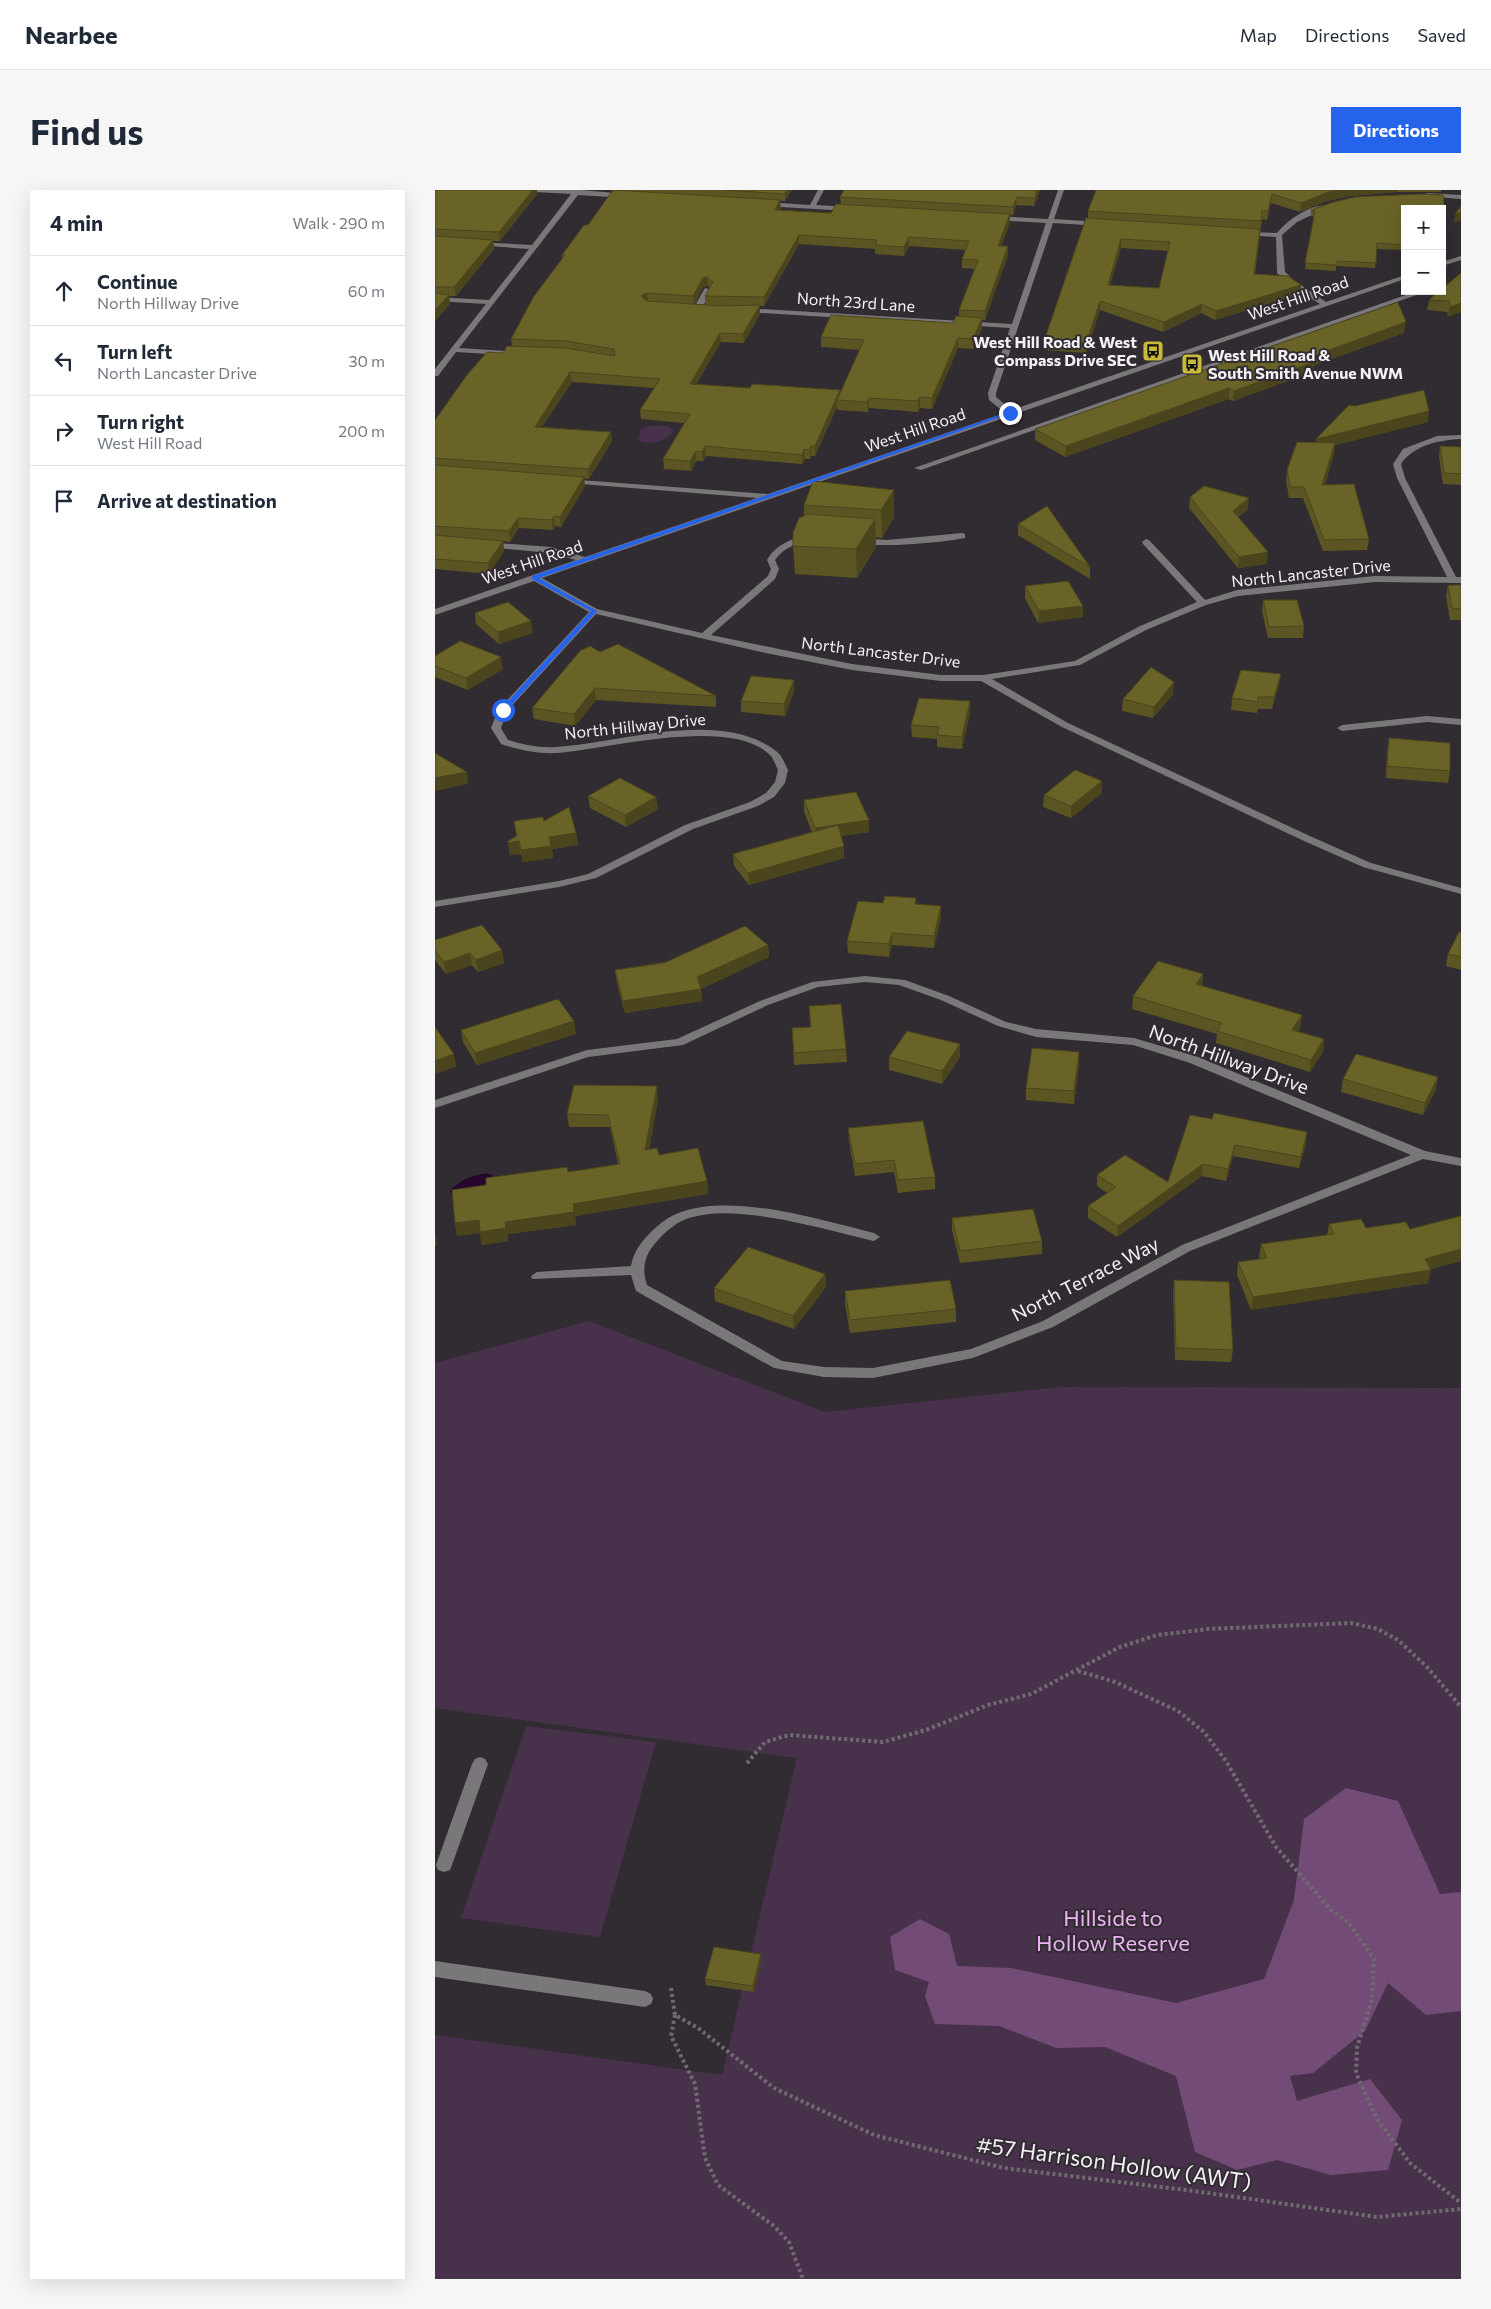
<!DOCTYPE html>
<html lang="en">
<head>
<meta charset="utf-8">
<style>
  body { margin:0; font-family:Commissioner,sans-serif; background:#f6f6f7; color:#1f2937 }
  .controls { position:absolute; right:15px; top:15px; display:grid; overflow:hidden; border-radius:0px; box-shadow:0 5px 20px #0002 }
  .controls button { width:45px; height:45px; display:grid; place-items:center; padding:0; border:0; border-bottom:1px solid #e0e1e3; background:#fff; color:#1f2937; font:25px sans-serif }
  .stop { position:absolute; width:15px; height:15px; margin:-11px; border:4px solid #2563eb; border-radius:50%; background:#fff }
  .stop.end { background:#2563eb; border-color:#fff; box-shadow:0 1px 5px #0008 }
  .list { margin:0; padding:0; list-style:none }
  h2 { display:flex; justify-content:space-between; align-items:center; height:65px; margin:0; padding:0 20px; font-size:21px }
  h2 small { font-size:16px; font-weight:400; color:#747a83 }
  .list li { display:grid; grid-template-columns:32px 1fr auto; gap:15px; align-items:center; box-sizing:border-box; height:70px; padding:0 20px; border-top:1px solid #e0e1e3 }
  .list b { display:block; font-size:19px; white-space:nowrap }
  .list p { margin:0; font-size:16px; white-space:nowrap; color:#747a83 }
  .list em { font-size:16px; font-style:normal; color:#747a83 }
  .icon { flex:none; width:28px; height:28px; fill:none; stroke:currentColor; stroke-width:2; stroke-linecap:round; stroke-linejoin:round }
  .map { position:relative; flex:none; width:1026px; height:2089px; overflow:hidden; border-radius:0px }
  header { display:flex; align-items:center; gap:30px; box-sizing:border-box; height:70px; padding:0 25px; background:#fff; border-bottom:1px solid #e0e1e3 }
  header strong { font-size:24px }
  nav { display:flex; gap:28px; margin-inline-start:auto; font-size:18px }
  .intro { display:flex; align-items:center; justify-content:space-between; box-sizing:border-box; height:120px; padding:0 30px }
  h1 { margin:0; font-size:35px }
  .button { padding:12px 22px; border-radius:0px; background:#2563eb; color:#fff; font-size:18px; font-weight:700 }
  main { display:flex; gap:30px; padding:0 30px }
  aside { flex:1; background:#fff; border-radius:0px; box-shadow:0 5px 20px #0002 }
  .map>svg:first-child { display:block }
</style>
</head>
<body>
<header>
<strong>Nearbee</strong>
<nav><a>Map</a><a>Directions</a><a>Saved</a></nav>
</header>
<div class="intro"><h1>Find us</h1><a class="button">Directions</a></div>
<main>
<aside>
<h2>4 min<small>Walk · 290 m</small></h2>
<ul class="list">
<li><svg class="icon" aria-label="ahead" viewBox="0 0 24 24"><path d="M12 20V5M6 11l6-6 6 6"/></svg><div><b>Continue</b><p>North Hillway Drive</p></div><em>60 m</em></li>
<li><svg class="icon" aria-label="left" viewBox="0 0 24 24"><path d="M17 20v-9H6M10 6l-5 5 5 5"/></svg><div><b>Turn left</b><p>North Lancaster Drive</p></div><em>30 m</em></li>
<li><svg class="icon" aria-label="right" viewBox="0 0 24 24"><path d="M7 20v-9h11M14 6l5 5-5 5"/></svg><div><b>Turn right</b><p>West Hill Road</p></div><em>200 m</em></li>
<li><svg class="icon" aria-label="arrive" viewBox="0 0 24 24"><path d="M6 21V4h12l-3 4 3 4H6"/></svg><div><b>Arrive at destination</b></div></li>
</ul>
</aside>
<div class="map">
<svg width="1026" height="2089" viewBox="0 0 1026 2089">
  <rect width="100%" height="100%" fill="#312b32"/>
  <path fill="#48324b" d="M215,236H233L239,241C231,251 215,256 203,250L206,239Z
    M154,1131L390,1222L626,1197L1026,1198V2089H0V1845L287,1885L362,1568L0,1518V1173Z
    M91,1536L221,1552L165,1747L26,1728Z"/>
  <path fill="#724c77" d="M911,1598L963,1611L1005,1704L1026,1702V1821L991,1825L953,1793L930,1841L878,1883L855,1886L862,1911L935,1889L967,1930L953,1980L896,1985L842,1970L802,1980L760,1962L741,1886L670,1857L621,1858L564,1836L500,1834L490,1806L494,1792L460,1780L455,1747L485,1729L514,1744L522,1776L576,1778L741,1813L829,1789L859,1710L869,1629Z"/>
  <path fill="#28072d" d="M51,983L57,985L60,989L59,994L18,1008L15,1001C24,990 37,986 51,983Z"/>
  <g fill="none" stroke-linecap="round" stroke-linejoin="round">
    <path stroke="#706b71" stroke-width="4" stroke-dasharray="3 3" stroke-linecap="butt" d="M643,1481L680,1492L743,1521L769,1542L791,1571L841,1657L896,1720L913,1732L939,1769L937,1809L922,1858L921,1883L942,1929L975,1973L1026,2013
      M312,1573L330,1552L354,1545L448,1552L491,1540L553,1515L596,1504L685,1457L722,1445L774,1439L916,1433L943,1439L963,1450L992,1477L1026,1517
      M236,1798L240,1825L263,1838L339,1898L439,1945L569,1978L759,2001L942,2027L1026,2019
      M240,1825L236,1846L260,1894L270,1968L283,1995L339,2036L354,2052L368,2089"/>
    <path fill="#7a777a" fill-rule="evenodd" d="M97,0H146L192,4L195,6L192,8L143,5L24,158L85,162H88V166L21,162L3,186H0V179L51,114L0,111V107L54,110L94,59L41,55L38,53L39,52L97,55L136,4L100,2Z
      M383,0H389L381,15L414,17L417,19L414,21L329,16L326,14L329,12L375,15Z
      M623,0H629L619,29L666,32L669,34L666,36L618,33L561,203V207L577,220L885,114L854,95L842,83L841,47L808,45L806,44V42L842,43C853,29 876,14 894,15V17L862,32L847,45L850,82L860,91L891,112L970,85V89L107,388L162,419L267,443L333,386L336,379L332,370C341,354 357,349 374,344L377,345V349C363,353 349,357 340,370L344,379L340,389L276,445L417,474L506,485H548L640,471L705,436L762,412L708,354L707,352L711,349L714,350L770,410L802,400L940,386L1012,387L962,288L958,274L968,259L1002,246L1026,245V249C1004,250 979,255 966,274L970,288L1021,387H1026V393L940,392L803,406L771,415L711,440L645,475L557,489L633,533L877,647L936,673L1026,698V704L928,677L869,651L627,537L546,491H506L417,480L326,462L161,424L72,521L66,538L73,550C89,555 105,558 121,557C186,553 285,518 341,561C347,565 350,574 353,580L350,593L339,607L323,616L258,639L161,688L124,697L0,717V711L124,691L153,684L250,635L315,612L331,603L340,592L343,580C341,576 339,570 336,566C297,525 174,559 122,563C103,564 84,560 66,554L56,538L63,520L154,422L99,391L0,425V419L141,370L115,363L52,357L49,356V352L116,357L150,367L322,308L134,293H131V289L333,304L570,223L554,210L553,203L575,138L309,122L305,120L309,118L577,134L611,33L559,30L556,28L559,26L613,29Z
      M992,3L1026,5V9L990,6L989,5Z
      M1026,66V70L1007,76V72Z
      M270,98L277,100L265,121H259L258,119Z
      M982,101H993L486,280L479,278Z
      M527,343L530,344V348C512,352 432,360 420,351L424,348L452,350Z
      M992,526L1026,529V535L992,532L907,541L902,538L907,535Z
      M430,786L470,790L514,806L571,832L601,839L699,848L763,867L990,961L1026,968V976L988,969L755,1061L618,1137L538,1168L438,1188L389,1187L339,1178L201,1101L196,1085L97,1089L96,1086L102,1082L196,1076C198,1063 206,1052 215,1043C224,1034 234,1026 246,1022C299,1003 386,1030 439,1043L445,1047L439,1051C390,1040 302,1012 254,1028C242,1032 231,1041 223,1050C210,1064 206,1077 212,1095L347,1171L389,1177L438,1178L536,1159L608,1131L747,1055L976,965L755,873L698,855L601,847L563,836L506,810L464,795L430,792L383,797L333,815L248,855L153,867L0,918V910L152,860L242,849L325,811L377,792Z
      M45,1567L50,1569L53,1574L17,1675L15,1680L9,1682L3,1680L1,1675L37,1574L40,1569Z
      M0,1771L210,1801L216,1804L218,1809L216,1814L210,1817L0,1787Z"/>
  </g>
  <path fill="#5a5522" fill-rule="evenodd" d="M0,0L102,4L65,51H58L59,59L21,106H14L15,114L0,131Z
    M185,0H357L350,11H345V20L396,23L406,14L405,7L409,0H605L599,16L581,15L578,25H575V33L566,56H573V65L550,130H547V138L538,159L523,158L497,219L485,218L483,222L434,218L433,222L403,220L402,217L380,266H376L375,269H370L367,274L271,266L268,271H261L256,281L229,279L228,269L249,233L206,229L205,220L219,198L137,192L107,237L176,242L177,251L154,289L149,288L150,296L126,337L120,336L118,340L84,338L75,352L68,351L69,361L54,384L0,379V230L68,163L77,157L76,149L127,68V65ZM364,54L440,59V64L469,66L474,56L530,60L527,69V78L540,79L524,120V126L518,133L386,147V157L425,160L405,203V200L315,198L261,194L286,152L309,153L325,124V116H329ZM273,96L275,98L270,106V115L260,114L268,97Z
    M661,0H1006V2H962L915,6L892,11L865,22L836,13L832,30L827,29L820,84L866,95L865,104L780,130L766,123L728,142L665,120L651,163L609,160V151L653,28V21ZM686,58L733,61L724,98L675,95Z
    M986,4L1008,5L1010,22L1009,28H1007V19H970V60L942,59L940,78L901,76V81L870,79L879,27L876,26V20L899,12L920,7Z
    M1025,84L1013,127L1012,122L992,120L994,110Z
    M969,143L888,172L878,176L877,182L798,211L794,209L630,267L600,250V239Z
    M993,232L900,255L899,264L890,295L934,349L932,360L888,361L868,308H854L851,291L852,280L881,252V249Z
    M1005,256L1026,257V295L1008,294L1004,267Z
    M459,300V327L447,348L441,347V357L422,388L360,384L358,356L369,326V315Z
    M755,307L813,319L803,327L832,374L803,378L754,318Z
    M583,334L655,377V389L583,345Z
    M1013,395H1026V430H1015L1011,406Z
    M590,396L648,427L603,433L590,408Z
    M828,410L869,436L868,448H833L827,421Z
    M40,423L98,443L64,454L41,434Z
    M165,462L281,506V517L161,510L140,536L99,529L97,518Z
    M0,466L68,479L33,500L0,487Z
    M359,490V501L350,526L306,522V511Z
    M844,495L837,519H823L822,523L796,520L797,508Z
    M738,504L718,528L687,521L688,509Z
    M535,523L527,559L502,557V549L477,547L476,535Z
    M954,548L1015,581L1013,593L951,588L952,560Z
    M667,591V603L636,628L608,617L609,605Z
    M153,606L221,607L223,619L191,637L155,618Z
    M369,610L434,642L406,646L409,668L314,695L299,676L298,664L377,642L369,622Z
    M79,631H109L141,643L143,655L117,659L118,668L88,672L86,664L75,665V663L73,651L81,646Z
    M481,708V714L506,728L499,758L457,755L454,767L413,763L412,751L448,713Z
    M1026,743V780L1011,776L1013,764Z
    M0,750L67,760L69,773L43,782L37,775L11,784L0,770Z
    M333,755L334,767L266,799L267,811L190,823L182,793L180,780Z
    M768,784L767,796L867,825L865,838L863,841L889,849L888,862L875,882L781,853L782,844L697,819L698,806Z
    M374,816L411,859L412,872L359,875L357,838L375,837Z
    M26,840L141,844L42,875L28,852Z
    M525,854V867L507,894L454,880V867Z
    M644,862V874L639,914L591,910V898Z
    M908,889L1001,899L988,925L906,902Z
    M223,909L214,960L272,991L273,1004L140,1026L141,1035L73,1044V1051L47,1055L45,1043L22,1046L20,1033L133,982L183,974L175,937H134L132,924Z
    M777,929L871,954L864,978L798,966L791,991L767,986L682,1047L653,1028V1016L672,1003L662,996V985L733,992Z
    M413,938L500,987V999L463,1003L459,982L420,986L414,951Z
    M1026,1026V1071L995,1079L993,1093L816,1120L802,1085L803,1072L825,1069L824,1067L826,1054L892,1045L894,1034L931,1038L975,1039Z
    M517,1028L607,1051V1064L525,1073L517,1040Z
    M390,1084L391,1097L359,1139L280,1111L279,1098Z
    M739,1090L798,1160L796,1172L740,1170L738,1103Z
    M410,1101L521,1119V1132L415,1143L410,1114Z
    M326,1770L319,1802L271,1795L270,1789Z"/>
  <path fill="#4a451c" d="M98,0H102V4L65,51L64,42Z
    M352,0H357L350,11V4Z
    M602,0H605L599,16L600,8Z
    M905,0H962V2L915,6L892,11L865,22L866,13L893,2Z
    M837,4L836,13L832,30L833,21Z
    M582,7L581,15L578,25V17Z
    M345,10L346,19L340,28V20Z
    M1026,22V31L1019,33L1020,24Z
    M575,24V33L563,65V56Z
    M364,45V54L329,116V107Z
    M474,47V56L469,66V57Z
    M686,49V58L672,104L673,95Z
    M58,50L59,59L21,106L19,97Z
    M573,56V65L550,130V121Z
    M272,87L273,96L268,97L259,115L258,106L268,88Z
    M866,95L865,104L780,130L781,121Z
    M212,103L213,112L206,106Z
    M14,105L15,114L0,131V120Z
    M665,111V120L651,163V154Z
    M1026,113V122L1013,127L1015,117Z
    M767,114L766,123L728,142L729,132Z
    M325,115V124L309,153L308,144Z
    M547,128V138L538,159V149Z
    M971,132L969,143L888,172L878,176L877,182L798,211L799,201L889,162Z
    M285,143L286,152L256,203L255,194Z
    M523,148V158L497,219V208Z
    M135,182L137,192L101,246L100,237Z
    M794,198V209L630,267L631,256Z
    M405,200L406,210H402V217L380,266V256Z
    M485,207V218L483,222V211Z
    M434,208V218L433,222L432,212Z
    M994,221L993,232L900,255L899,264L886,306L880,260L881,249Z
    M176,242L177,251L154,289L153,279Z
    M270,256L271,266L268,271L267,262Z
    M376,256V266L375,269V260Z
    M369,259L370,269L367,274V265Z
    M261,261V271L256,281L255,271Z
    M149,287L150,296L126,337L125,327Z
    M459,300V327L447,348L446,320Z
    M814,308L813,319L797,332L798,321Z
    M119,326L120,336L118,340L117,330Z
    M83,328L84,338L75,352L74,341Z
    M440,329L441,357L422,388L421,359Z
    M68,351L69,361L54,384L53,373Z
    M833,362L832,374L803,378L804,367Z
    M648,416V427L603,433L604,421Z
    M96,431L98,443L64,454L63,442Z
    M66,467L68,479L33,500L31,488Z
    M846,484L844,495L837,519L839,507Z
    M359,490V501L350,526L349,514Z
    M739,492L738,504L718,528L719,517Z
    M160,498L161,510L140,536L139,524Z
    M535,511V523L527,559V547Z
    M32,582L33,594L0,601V588Z
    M667,591V603L636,628V616Z
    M221,607L223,619L191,637L190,625Z
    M434,630V642L380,650V638Z
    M141,643L143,655L117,659L118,668L88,672L86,660L114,647Z
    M84,651L86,664L75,665L73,653Z
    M409,656V668L314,695L313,683Z
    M506,716V728L499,758V746Z
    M457,743V755L454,767V754Z
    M333,755L334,767L265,799L267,811L190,823L188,811L262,787Z
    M67,760L69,773L43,782L41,770Z
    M35,763L37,775L11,784L9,772Z
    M768,784L767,796L761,794Z
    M867,825L865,838L856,852L857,840Z
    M139,831L141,844L42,875L40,863Z
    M889,849L888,862L875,882L876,870Z
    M525,854V867L507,894V881Z
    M644,862V874L639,914V901Z
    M19,864L21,877L0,884V871Z
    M1003,887L1001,899L988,925L990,913Z
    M222,896L223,909L212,973L210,960Z
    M872,942L871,954L864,978L866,967Z
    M800,955L798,966L791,991L793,979Z
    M768,974L767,986L682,1047L683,1036Z
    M272,991L273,1004L140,1026L141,1035L73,1044V1051L47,1055L45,1043L22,1046L20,1033L44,1030L70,1032L138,1014Z
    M0,1042L2,1054L0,1057Z
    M1026,1059V1071L990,1081L996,1080L993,1093L816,1120L818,1107L990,1069Z
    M390,1084L391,1097L359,1139L358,1126Z
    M326,1764V1770L319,1802L318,1796Z"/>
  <path fill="#696328" stroke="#4a451c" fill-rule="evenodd" d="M0,0H98L64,42L0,39Z
    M178,0L345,10L340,20L396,23L401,14L575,24L563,56H573L550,121L524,120L543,70L527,69L534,51L474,47L469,57L440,55L442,50L364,45L329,107L270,106L278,92L272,87L268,88L258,106L212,103L206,106L212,111L286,116L325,115L308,144L285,143L255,194L315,198L317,194L405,200L380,256H376L375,260L369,259L367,265L270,256L267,262L261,261L255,271L228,269L255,224L205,220L225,189L135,182L100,237L176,242L153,279L0,268V230L32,185L52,162L68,163L72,156L130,158L180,166L179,159L130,151L76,149L99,106L130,65H127L149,35H153Z
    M289,0H352L350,4Z
    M409,0H602L600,8L582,7L578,17L405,7Z
    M661,0H905L893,2L866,13L837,4L833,21H827L826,31L653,21Z
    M986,4L1008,5L1010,22H1007V19H970V55L942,53L941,73L902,71L901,75L870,73L880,21L876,20L899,12L920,7Z
    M1026,16V22L1020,24Z
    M651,28L825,39L819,84L853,86L866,95L781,121L767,114L729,132L665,111L651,154L609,151ZM686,49L735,52L724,98L673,95Z
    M0,46L58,50L19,97H0Z
    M1026,83V113L1015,117L1014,111L994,110L1004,101H1007V99Z
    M0,103L14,105L0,120Z
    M963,112L971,132L889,162L878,167V172L799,201L794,198L631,256L600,239Z
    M396,125L518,133L521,126L547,128L538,149L523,148L497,208L485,207L483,211L434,208L432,212L402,210L429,150L386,147Z
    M989,200L994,221L881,249L914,215L920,216Z
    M862,252L900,253L887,295L919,294L934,349L889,350L869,297H855L852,280Z
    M1005,256L1026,257V284L1009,283Z
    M0,275L149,287L125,327L119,326L117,330L83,328L74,341L0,336Z
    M378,291L459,300L446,320L369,315Z
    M769,296L814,308L798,321L833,362L804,367L755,307Z
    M612,316L655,377L583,334Z
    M373,324L440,329L421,359L358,356V343L364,328Z
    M0,345L68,351L53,373L0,369Z
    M633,391L648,416L604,421L590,396Z
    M1013,395H1026V419L1017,418Z
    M828,410H862L869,436L834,437Z
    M73,412L96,431L63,442L40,423Z
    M25,451L66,467L31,488L0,476V466Z
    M183,454L281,506L160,498L139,524L97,518L145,461L155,456L165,462Z
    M716,477L739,492L719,517L688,509Z
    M806,480L846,484L839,507H823V512L797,508Z
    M316,486L359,490L349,514L306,511Z
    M484,508L535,511L527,547L502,545L504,537L476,535Z
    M954,548L1015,553V581L952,576Z
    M0,563L32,582L0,588Z
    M640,580L667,591L636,616L609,605Z
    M185,588L221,607L190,625L153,606Z
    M421,602L434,630L380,638L369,610Z
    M134,617L141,643L114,647L116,656L86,660L84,651L73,653V651L82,646L79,631L108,627L109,631Z
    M403,635L409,656L313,683L298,664Z
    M450,706L481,708L480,714L506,716L499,746L457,743L454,754L412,751L423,711L448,713Z
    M47,735L67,760L41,770L35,763L9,772L0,760V750Z
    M310,736L333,755L262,787L266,799L188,811L180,780L229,773Z
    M1024,742L1026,743V767L1013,764Z
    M723,771L768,784L761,794L867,825L857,840L889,849L876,870L782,841L787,833L698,806Z
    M123,809L139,831L40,863L26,840Z
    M406,814L411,859L359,863L357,838L376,837L374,816Z
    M0,837L19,864L0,871Z
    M472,841L525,854L507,881L454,867Z
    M597,858L644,862L639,901L591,898Z
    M921,864L1003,887L990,913L908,889Z
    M139,895L222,896L210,960L222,958L224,965L263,958L272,991L138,1014L139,1022L70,1032L71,1038L45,1042L44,1030L20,1033L17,1000L51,995V988L132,977L133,982L185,974L173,925L132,924Z
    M779,923L872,942L866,967L800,955L793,979L768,974L683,1036L653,1016L681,997L662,985L690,965L733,992L755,925L777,929Z
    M488,931L500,987L463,990L459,970L420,974L413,938Z
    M598,1019L607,1051L525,1061L517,1028Z
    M1026,1026V1059L990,1069L996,1080L818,1107L803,1072L832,1068L826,1054L899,1044L894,1034L926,1029L931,1038L971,1032L975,1039Z
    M313,1057L390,1084L358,1126L279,1098Z
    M515,1090L521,1119L415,1130L410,1101Z
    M739,1090L794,1092L798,1160L741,1158Z
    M279,1757L326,1764L318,1796L270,1789Z"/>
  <path fill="#2563eb" d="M573,222L577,223L104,388L162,421L70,522L65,520L156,421L97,389V386Z"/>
  <defs>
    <g id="bus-square" transform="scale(1.125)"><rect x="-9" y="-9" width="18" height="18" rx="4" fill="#c8bb3b" stroke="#312b32"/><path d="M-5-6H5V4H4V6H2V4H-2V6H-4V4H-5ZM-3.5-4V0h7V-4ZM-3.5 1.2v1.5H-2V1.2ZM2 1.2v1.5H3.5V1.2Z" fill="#111"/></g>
  </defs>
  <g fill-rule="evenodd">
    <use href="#bus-square" x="718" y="161"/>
    <use href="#bus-square" x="757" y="174"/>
  </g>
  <g text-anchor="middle" stroke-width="4" stroke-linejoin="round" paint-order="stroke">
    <g font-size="16" fill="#f4f0f5" stroke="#312b32">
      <text transform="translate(863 108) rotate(-19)" y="6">West Hill Road</text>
      <text transform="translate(421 112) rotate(4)" y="6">North 23rd Lane</text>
      <text transform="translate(480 240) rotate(-19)" y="6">West Hill Road</text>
      <text transform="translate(97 372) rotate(-19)" y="6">West Hill Road</text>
      <text transform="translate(876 383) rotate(-6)" y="6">North Lancaster Drive</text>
      <text transform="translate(446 462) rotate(7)" y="6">North Lancaster Drive</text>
      <text transform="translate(200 536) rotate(-6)" y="6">North Hillway Drive</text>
    </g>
    <g font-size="16" font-weight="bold" fill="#f4f0f5" stroke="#312b32" text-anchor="end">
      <text x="702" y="158">West Hill Road &amp; West<tspan x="702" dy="18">Compass Drive SEC</tspan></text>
      <text x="773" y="171" text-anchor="start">West Hill Road &amp;<tspan x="773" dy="18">South Smith Avenue NWM</tspan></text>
    </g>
    <g font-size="19" fill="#f4f0f5" stroke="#312b32">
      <text transform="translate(794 869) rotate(20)" y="7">North Hillway Drive</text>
      <text transform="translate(650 1089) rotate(-27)" y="7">North Terrace Way</text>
    </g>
    <g font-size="22" fill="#edb3f5" stroke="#312b32">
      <text x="678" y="1736">Hillside to<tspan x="678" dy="25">Hollow Reserve</tspan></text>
    </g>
    <g font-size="22" fill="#f4f0f5" stroke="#312b32">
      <text transform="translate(679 1973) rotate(8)" y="8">#57 Harrison Hollow (AWT)</text>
    </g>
  </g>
</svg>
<div class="controls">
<button>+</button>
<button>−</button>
</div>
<div class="stop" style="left:68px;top:520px"></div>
<div class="stop end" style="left:575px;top:223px"></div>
</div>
</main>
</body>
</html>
